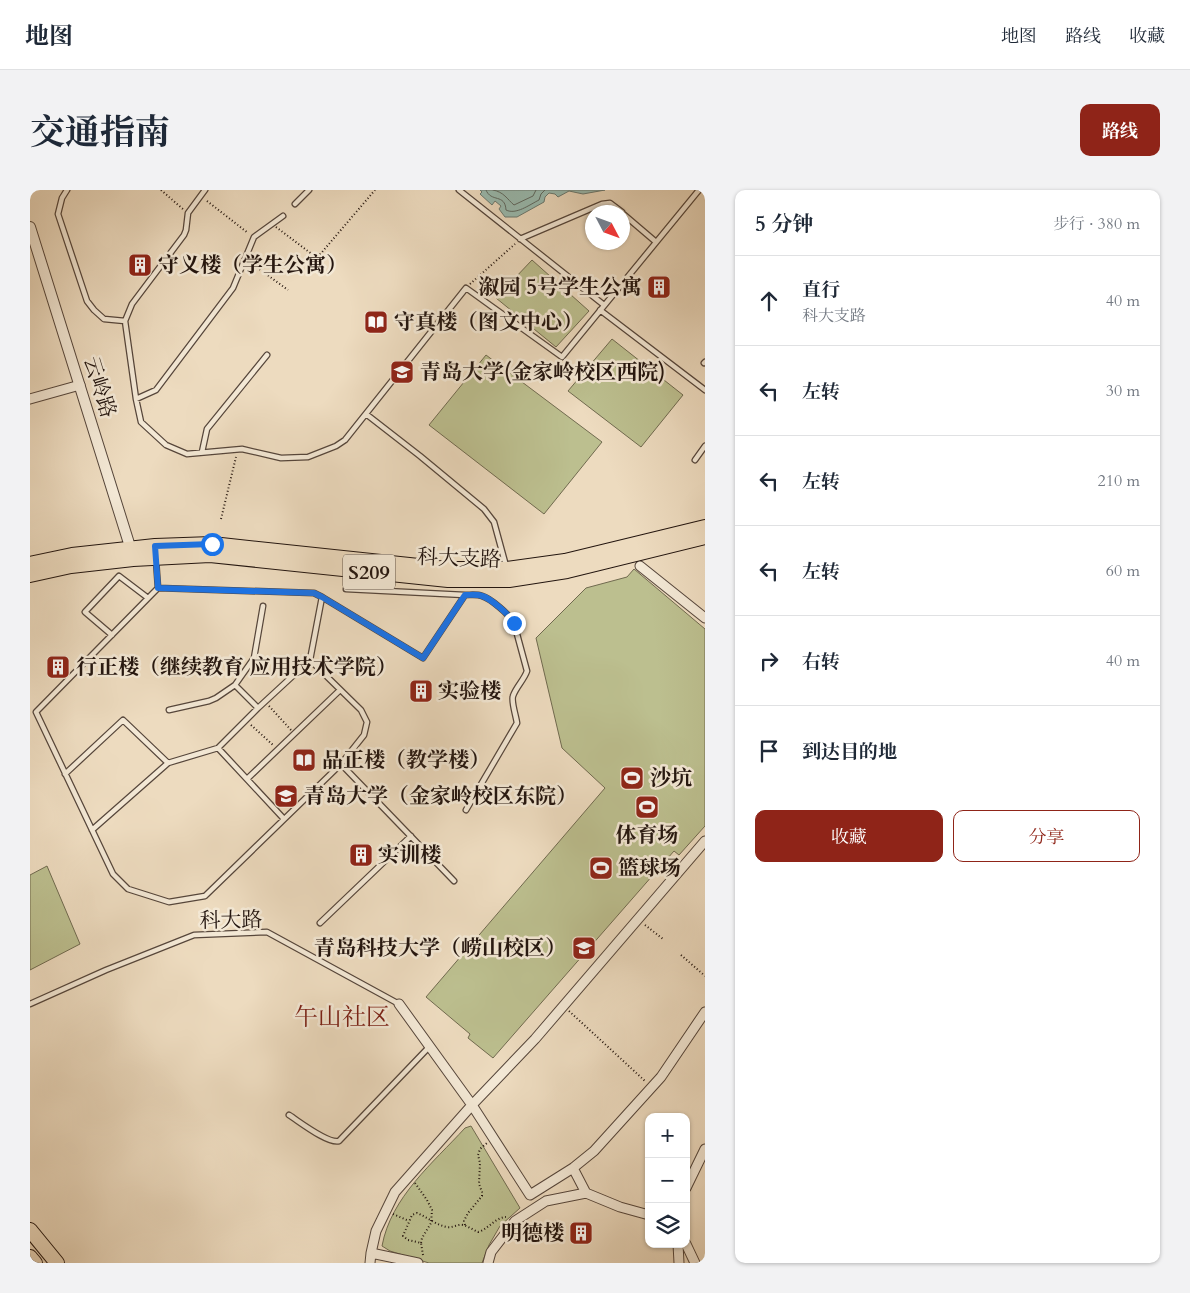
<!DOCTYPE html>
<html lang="zh">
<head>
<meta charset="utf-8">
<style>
  body { margin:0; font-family:Cardo,"Noto Serif SC",serif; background:#f2f2f3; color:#1f2937 }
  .controls { position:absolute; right:15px; bottom:15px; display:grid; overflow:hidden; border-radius:10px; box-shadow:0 1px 4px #0004 }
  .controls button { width:45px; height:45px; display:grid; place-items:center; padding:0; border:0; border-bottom:1px solid #e0e1e3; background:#fff; color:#1f2937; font:25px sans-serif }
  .compass { position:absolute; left:555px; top:15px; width:45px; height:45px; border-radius:50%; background:#fff; box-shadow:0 1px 4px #0004; rotate:131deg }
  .stop { position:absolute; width:15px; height:15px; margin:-11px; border:4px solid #1a73e8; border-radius:50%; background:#fff }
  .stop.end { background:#1a73e8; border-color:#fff; box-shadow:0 1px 5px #0008 }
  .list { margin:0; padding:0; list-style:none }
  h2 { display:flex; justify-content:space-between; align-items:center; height:65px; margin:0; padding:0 20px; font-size:21px }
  h2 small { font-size:16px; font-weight:400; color:#747a83 }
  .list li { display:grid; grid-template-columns:32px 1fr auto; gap:15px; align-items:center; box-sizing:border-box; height:90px; padding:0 20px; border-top:1px solid #e0e1e3 }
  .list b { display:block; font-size:19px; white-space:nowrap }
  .list p { margin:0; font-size:16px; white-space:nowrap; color:#747a83 }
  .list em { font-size:16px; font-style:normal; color:#747a83 }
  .actions { display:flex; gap:10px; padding:15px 20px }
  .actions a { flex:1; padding:11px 0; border:1px solid #8f2418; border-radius:10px; text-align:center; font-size:18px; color:#8f2418 }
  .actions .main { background:#8f2418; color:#fff }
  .icon { flex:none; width:28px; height:28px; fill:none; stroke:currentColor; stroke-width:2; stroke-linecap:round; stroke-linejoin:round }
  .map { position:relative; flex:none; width:675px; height:1073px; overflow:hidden; border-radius:10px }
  header { display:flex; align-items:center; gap:30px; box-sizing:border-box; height:70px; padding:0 25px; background:#fff; border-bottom:1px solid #e0e1e3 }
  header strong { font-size:24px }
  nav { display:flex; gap:28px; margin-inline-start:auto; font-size:18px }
  .intro { display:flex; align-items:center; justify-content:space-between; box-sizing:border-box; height:120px; padding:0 30px }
  h1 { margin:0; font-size:35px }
  .button { padding:12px 22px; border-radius:10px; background:#8f2418; color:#fff; font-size:18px; font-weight:700 }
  main { display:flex; gap:30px; padding:0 30px }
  aside { flex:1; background:#fff; border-radius:10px; box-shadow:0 1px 4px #0004 }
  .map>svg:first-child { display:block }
</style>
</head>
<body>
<header>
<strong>地图</strong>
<nav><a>地图</a><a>路线</a><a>收藏</a></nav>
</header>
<div class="intro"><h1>交通指南</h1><a class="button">路线</a></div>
<main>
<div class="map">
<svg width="675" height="1073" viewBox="0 0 675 1073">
  <rect width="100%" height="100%" fill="#eddbbf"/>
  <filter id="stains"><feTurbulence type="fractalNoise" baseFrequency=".004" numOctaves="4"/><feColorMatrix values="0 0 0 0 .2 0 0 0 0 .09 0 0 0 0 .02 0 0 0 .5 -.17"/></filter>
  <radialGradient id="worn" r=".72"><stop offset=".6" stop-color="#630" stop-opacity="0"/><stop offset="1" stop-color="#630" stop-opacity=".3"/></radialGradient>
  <path fill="#bcbf8f" stroke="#706a4f" d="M502,70L559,121L526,157L466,108Z
    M582,149L653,205L611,257L538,201Z
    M456,165L572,252L514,324L399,235Z
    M604,379L675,439V636L649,665L644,661L463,868L438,848L440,844L396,807L575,598L532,558L506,448L556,398L597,387Z
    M17,676L50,754L0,780V685Z
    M441,936L490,1018L470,1036L459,1055L452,1073H399L360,1061L352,1056C361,1007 403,973 435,938Z"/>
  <path fill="#99bbb0" stroke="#6a7970" d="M450,0H575L553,4L539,1L528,7L525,4L519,3L515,7L514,12L487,27H475L469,19L471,16L465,11L462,15L450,4L452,2Z"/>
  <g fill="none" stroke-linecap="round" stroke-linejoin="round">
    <path stroke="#5e6860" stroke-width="1" d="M456,0C461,13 475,3 476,20C486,25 499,15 509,10L511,4L515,0
      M463,0C474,2 477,9 484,15L503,6L506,0"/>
    <g stroke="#56463b" stroke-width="7">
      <path id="service" d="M37,0L32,8L28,24L57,111L64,120L74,129L95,131
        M175,0L158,23L156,40L154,45L102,114L95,131L106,209L111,232L136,255L157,264L212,259L251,268L278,267L306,256L315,250L436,98L532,167L669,0
        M429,0L574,115
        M265,14L279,0
        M592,23L626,52
        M490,49L572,14L580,13L592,22
        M570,120L675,200
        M674,173L675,172
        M106,209L126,200L203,98L224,47L253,26
        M336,224L390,266L454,319L464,332L476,376
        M172,262L177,239L237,165
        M665,270L675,256
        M126,370L128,398L284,403L292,407L393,468L435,405L316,399
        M128,398L6,522L83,684L98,699L139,712L175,706L311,574L334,545L337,532L331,520L280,470L292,407
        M435,405C441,405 447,404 452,406C460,408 480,425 484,433L497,481C494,490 486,497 483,506C481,511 486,526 487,533L436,620
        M82,445L55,422L89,386L118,408
        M228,518L205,495L224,468L233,416
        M139,520L179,511L186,508L205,495
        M188,558L254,629
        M311,574L424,691
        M35,584L93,530L138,573
        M217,589L310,500
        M62,640L138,573L188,558L228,518L280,470
        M290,733L381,646
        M0,814L76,780L164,745L237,742L369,814
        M259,925C270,932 298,954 309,951L400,856"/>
    </g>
    <g stroke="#56463b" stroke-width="11">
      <path id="minor" d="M0,209L50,195
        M610,376L675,428
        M369,814L442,915L500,1005L543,978L564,961L631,887L675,822
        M543,978L556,1003L590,1017L619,1025
        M656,998L675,959
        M648,1054L649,1073
        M656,1054L665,1073
        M341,1063L388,1073
        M340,1073L341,1063L346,1041L365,1002L442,915L505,849L675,651
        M458,1073L461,1062L485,1031L516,1011L556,1003"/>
    </g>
    <g stroke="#56463b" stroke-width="12">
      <path id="tertiary" d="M0,37L102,363"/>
    </g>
    <g stroke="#23150f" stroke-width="16">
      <path id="primary" d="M0,374L42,365L125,356L182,354L417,379H476L535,371L675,337
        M0,385L41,376L103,369L180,365L418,390H479L537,381L675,347
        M0,1040L27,1073
        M0,1067L5,1073"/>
    </g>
    <path stroke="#23150f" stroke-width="2" stroke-dasharray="1 2.5" stroke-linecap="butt" d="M131,0L154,20
      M177,11L218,43
      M246,37L287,68L345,0
      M221,73L258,100
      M440,94L485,54
      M191,329L206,267
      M239,516L261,540
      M221,535L243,555
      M615,735L633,749
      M651,765L675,786
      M539,821L615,891
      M385,993L397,1010L402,1020L401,1033L392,1048L391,1053
      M363,1024L379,1031
      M435,1035L434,1031L438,1023L452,1006V1002L449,994L450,973L448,965L450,959L457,953
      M393,1065L391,1053L378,1050L373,1046L382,1025L387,1023C397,1027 406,1035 417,1037C423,1038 427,1034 433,1035C438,1036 443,1040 448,1042C459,1039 464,1028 476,1027"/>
    <use href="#service" stroke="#f3e8d5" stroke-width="4.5"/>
    <use href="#minor" stroke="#f3e8d5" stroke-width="9"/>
    <use href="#tertiary" stroke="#f3e8d5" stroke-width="10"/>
    <use href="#primary" stroke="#eddbbf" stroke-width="14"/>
  </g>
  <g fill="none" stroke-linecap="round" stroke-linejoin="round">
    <path stroke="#1a73e8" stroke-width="6" d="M182,354L125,356L128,398L284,403L292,407L393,468L435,405C441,405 447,404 452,406C460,408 480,425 484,433"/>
  </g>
  <defs>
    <g id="building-square" transform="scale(1.25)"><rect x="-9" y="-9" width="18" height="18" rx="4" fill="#8f2418" stroke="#f3e8d5"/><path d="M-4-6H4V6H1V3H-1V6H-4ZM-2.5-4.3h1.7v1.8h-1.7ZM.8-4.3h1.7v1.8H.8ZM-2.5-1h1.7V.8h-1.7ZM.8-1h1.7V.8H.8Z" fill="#fff"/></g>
    <g id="library-square" transform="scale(1.25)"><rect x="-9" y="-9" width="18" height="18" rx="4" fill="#8f2418" stroke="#f3e8d5"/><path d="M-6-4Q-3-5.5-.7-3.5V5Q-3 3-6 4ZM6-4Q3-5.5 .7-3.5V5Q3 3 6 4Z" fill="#fff"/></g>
    <g id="university-square" transform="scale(1.25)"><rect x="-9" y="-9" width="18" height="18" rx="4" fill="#8f2418" stroke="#f3e8d5"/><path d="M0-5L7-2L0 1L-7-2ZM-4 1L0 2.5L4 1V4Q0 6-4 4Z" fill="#fff"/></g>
    <g id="stadium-square" transform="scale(1.25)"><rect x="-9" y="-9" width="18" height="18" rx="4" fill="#8f2418" stroke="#f3e8d5"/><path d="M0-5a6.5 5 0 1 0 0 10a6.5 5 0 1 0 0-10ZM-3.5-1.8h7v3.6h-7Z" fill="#fff"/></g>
  </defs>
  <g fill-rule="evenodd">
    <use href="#building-square" x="110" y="75"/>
    <use href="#building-square" x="629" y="97"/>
    <use href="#library-square" x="346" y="132"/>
    <use href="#university-square" x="372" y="182"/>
    <use href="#building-square" x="28" y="477"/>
    <use href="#building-square" x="391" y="501"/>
    <use href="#library-square" x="274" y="570"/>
    <use href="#stadium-square" x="602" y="588"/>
    <use href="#university-square" x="256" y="606"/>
    <use href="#stadium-square" x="617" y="617"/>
    <use href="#building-square" x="331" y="665"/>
    <use href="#stadium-square" x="571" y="678"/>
    <use href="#university-square" x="554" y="758"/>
    <use href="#building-square" x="551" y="1043"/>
  </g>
  <g text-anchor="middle" stroke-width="5" stroke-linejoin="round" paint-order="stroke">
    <rect fill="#f3e8d5" stroke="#61544a" stroke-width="1" x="313" y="364.5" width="52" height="35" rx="4"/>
    <g font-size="20" font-weight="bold" fill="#23150f">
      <text x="339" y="389">S209</text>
    </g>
    <g font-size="21" font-weight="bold" fill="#23150f" stroke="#f3e8d5" text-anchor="start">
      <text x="128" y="82">守义楼（学生公寓）</text>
      <text x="612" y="104" text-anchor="end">溆园 5号学生公寓</text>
      <text x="364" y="139">守真楼（图文中心）</text>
      <text x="390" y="189">青岛大学(金家岭校区西院)</text>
      <text x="46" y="484">行正楼（继续教育 应用技术学院）</text>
      <text x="408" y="508">实验楼</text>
      <text x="292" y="577">品正楼（教学楼）</text>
      <text x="620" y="595">沙坑</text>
      <text x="274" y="613">青岛大学（金家岭校区东院）</text>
      <text x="617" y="652" text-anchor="middle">体育场</text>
      <text x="348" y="672">实训楼</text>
      <text x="588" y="685">篮球场</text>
      <text x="536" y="765" text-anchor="end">青岛科技大学（崂山校区）</text>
      <text x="534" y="1050" text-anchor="end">明德楼</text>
    </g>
    <g font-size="21" fill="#23150f" stroke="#f3e8d5">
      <text transform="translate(70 197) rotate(73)" y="7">云岭路</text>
      <text transform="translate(429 368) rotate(2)" y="7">科大支路</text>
      <text transform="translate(201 730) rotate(-1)" y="7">科大路</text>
    </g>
    <g font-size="24" fill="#7a1f14" stroke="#f3e8d5">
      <text x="312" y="835">午山社区</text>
    </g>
  </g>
  <rect width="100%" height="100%" filter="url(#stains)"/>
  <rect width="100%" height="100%" fill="url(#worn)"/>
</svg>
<div class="controls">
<button>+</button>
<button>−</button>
<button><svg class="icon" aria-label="layers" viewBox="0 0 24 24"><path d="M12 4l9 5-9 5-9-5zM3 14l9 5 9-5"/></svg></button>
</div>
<svg class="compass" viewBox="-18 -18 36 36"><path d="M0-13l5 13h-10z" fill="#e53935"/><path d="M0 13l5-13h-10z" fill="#747a83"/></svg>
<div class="stop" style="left:182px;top:354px"></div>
<div class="stop end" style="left:484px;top:433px"></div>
</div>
<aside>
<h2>5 分钟<small>步行 · 380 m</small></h2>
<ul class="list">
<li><svg class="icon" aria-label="ahead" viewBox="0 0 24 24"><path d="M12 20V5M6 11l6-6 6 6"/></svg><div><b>直行</b><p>科大支路</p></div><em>40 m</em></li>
<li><svg class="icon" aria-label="left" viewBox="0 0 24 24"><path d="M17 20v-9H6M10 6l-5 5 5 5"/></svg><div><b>左转</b></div><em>30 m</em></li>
<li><svg class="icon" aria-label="left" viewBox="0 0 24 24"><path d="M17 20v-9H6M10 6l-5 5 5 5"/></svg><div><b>左转</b></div><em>210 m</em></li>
<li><svg class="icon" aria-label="left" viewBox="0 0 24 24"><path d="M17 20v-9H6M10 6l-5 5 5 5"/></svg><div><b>左转</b></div><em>60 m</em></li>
<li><svg class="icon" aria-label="right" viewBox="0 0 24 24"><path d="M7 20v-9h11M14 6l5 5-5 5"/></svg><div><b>右转</b></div><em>40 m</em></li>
<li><svg class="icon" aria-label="arrive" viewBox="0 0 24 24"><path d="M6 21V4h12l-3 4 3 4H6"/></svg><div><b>到达目的地</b></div></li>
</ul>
<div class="actions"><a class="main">收藏</a><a>分享</a></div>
</aside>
</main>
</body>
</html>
